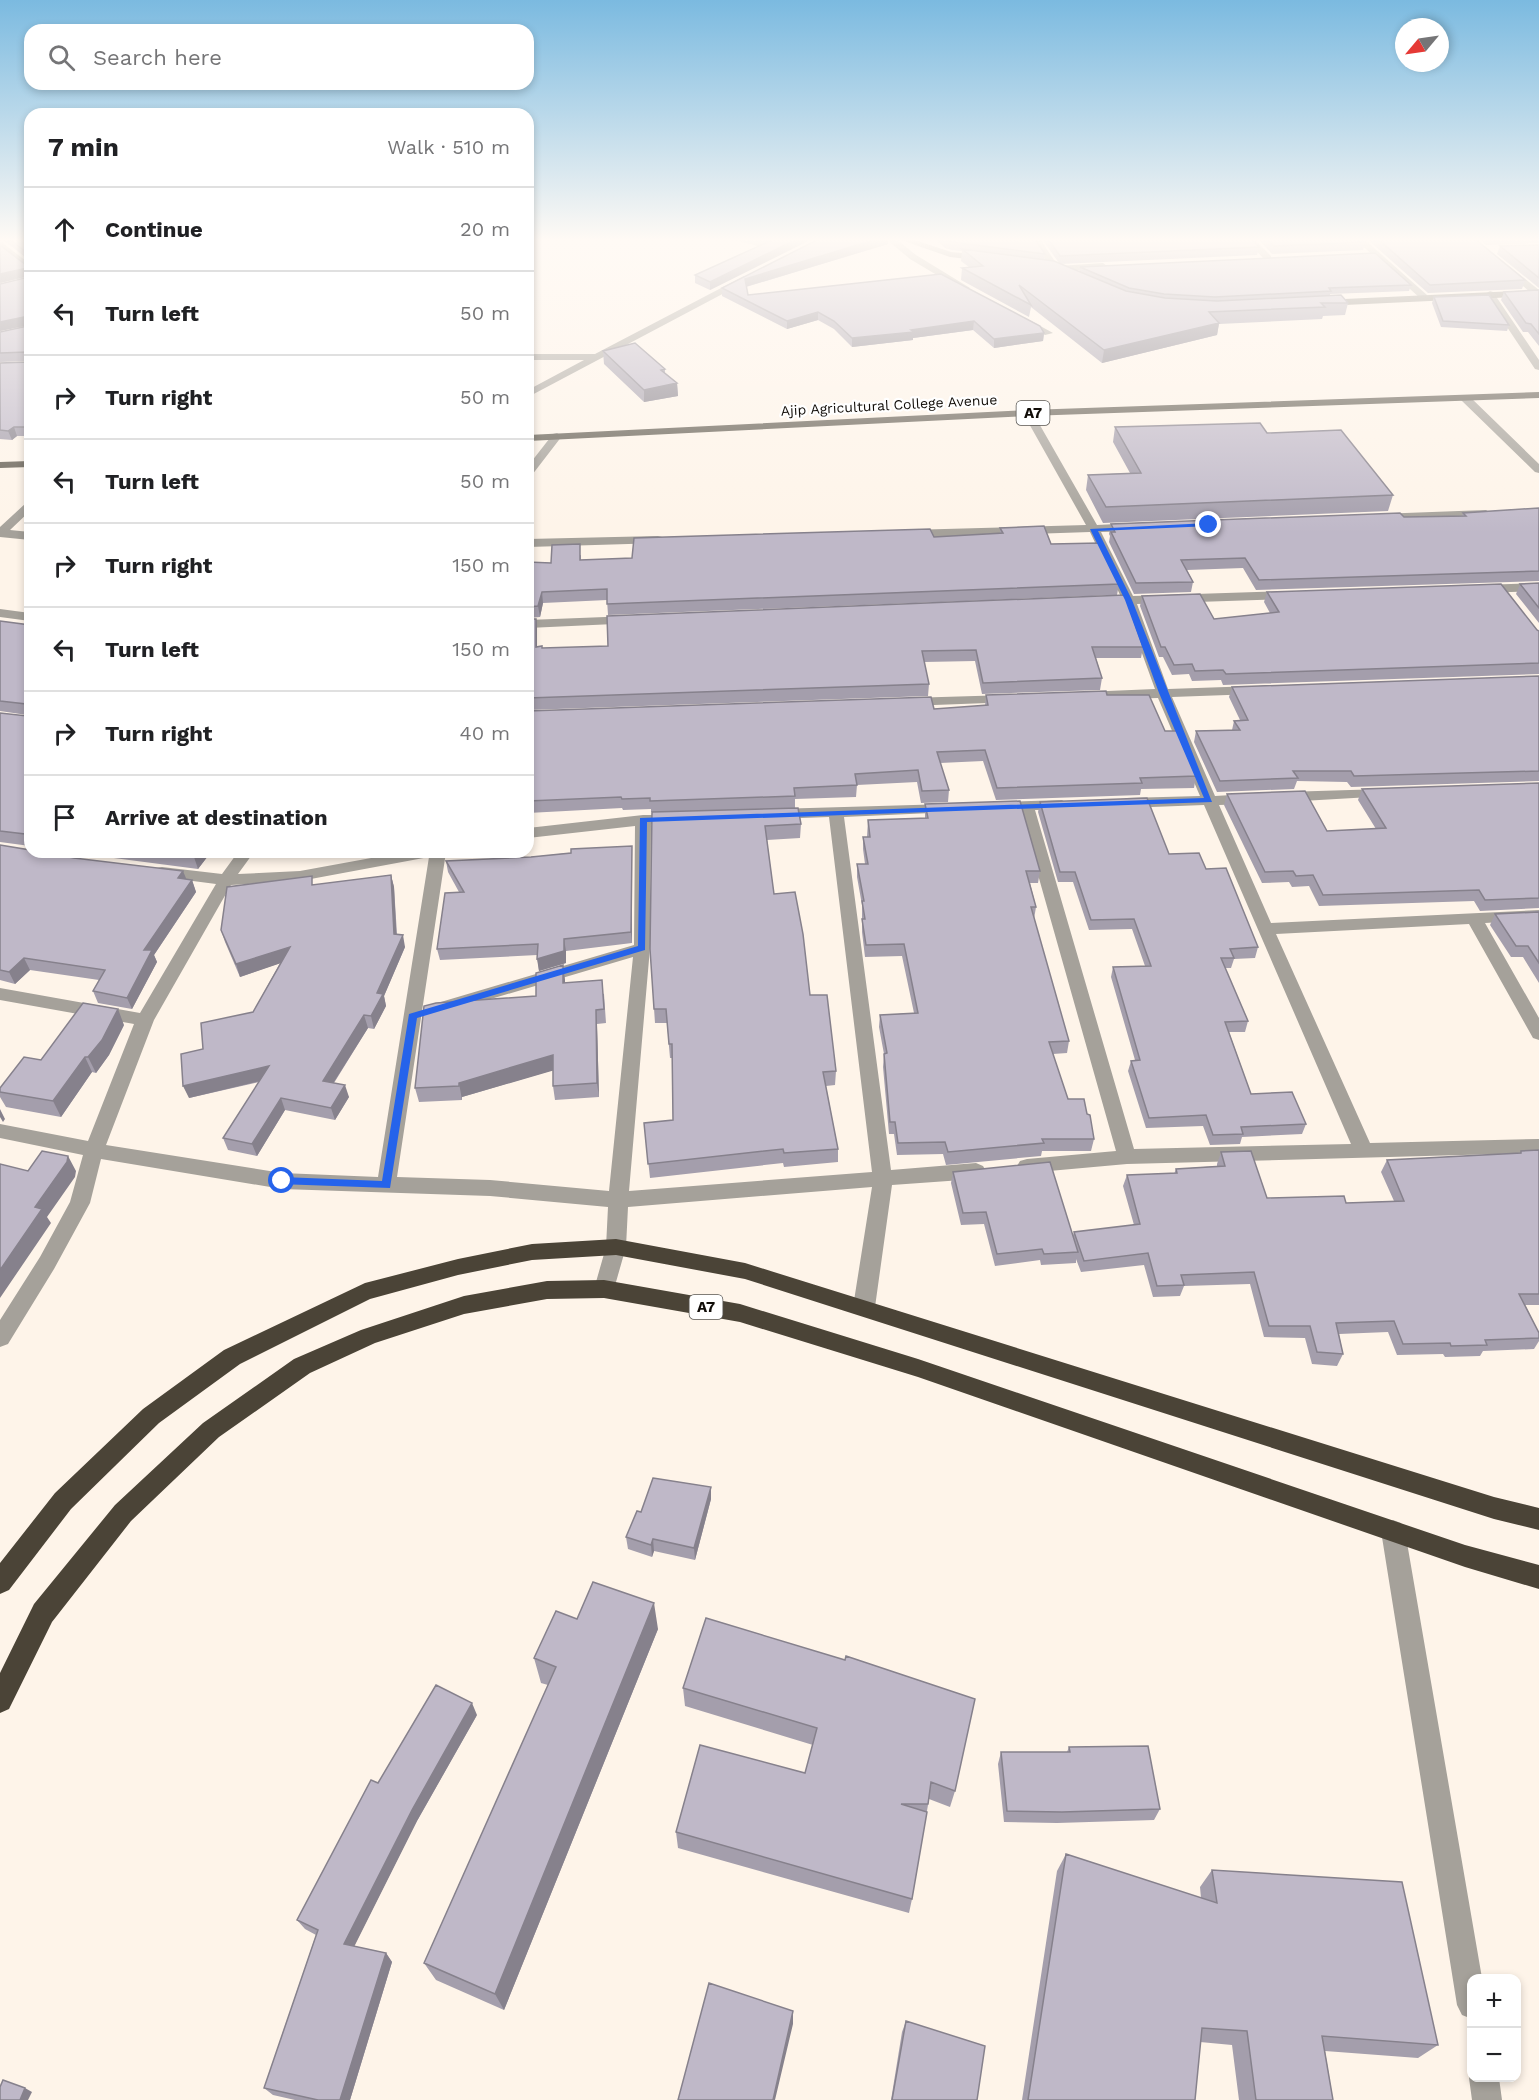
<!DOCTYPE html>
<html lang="en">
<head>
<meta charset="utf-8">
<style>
  body { margin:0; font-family:"Work Sans",sans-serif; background:#f6f6f6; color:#202124 }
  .controls { position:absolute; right:18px; bottom:18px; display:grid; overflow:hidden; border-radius:12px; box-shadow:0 3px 9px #0003 }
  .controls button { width:54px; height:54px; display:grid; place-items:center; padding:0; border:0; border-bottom:2px solid #e0e0e0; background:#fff; color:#202124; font:30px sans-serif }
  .compass { position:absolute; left:1395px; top:18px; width:54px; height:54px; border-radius:50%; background:#fff; box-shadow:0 3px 9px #0003; rotate:241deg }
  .stop { position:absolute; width:18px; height:18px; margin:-14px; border:4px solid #2563eb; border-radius:50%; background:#fff }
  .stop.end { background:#2563eb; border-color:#fff; box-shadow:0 2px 6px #0008 }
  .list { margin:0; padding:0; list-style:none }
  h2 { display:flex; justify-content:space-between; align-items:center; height:78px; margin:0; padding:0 24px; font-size:26px }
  h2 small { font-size:20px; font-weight:400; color:#757577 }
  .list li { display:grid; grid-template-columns:39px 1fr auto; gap:18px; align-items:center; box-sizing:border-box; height:84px; padding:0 24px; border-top:2px solid #e0e0e0 }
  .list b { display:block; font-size:22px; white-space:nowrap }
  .list em { font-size:20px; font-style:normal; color:#757577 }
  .icon { flex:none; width:33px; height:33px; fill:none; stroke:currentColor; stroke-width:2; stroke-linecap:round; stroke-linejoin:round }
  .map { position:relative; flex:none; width:1539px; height:2100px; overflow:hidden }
  .search { position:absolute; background:#fff; box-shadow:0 3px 9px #0003; left:24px; top:24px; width:510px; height:66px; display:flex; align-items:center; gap:15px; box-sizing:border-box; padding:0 21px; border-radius:18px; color:#757577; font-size:22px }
  .panel { position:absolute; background:#fff; box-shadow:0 3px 9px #0003; left:24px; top:108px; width:510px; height:750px; border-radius:18px }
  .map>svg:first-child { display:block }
</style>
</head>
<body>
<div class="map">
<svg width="1539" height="2100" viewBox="0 0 1539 2100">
  <rect width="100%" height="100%" fill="#fef4e9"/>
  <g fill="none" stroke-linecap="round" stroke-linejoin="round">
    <path fill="#a5a19a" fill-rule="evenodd" d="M886,239H896L916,255L970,288L962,290L910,259Z
      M1031,239H1040L1058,266L1103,263L1107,266L1103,269L1053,271Z
      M1245,239H1254L1271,256V260H1265Z
      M1355,239H1364L1427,295V299H1421Z
      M1465,239H1475L1539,290V295H1534Z
      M0,241L30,264V271L0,248Z
      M744,276L748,279L747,281L528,397V390L584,360H528V354H595Z
      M1490,291L1493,292L1539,360V370L1535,369L1485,294Z
      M1018,317H1024L1053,333L1045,335L1018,321Z
      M1465,395L1469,396L1539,464V473L1535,472L1461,400V396Z
      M1028,410L1033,413L1097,525L1135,523L1141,527L1135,531L1101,532L1133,596L1291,591L1297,595L1291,599L1137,604L1168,689L1255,686L1262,690L1255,694L1172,697L1215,796L1248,794L1256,799L1248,804L1219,805L1271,923L1539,910V920L1485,923L1539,1018V1040L1533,1038L1469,924L1276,934L1370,1143L1539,1139V1153L1127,1164L1027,1173L1020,1171L1017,1166L1020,1161L1027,1159L1116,1151L1020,811L992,810L989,807L992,804L997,802L1062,800L1070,805L1062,810H1035L1134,1149L1351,1144L1204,805L1126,808L1118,803L1126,798L1200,796L1158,698L1084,700L1077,696L1084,692L1155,689L1124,604L1102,605L1096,601L1102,597H1121L1090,532L908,538L902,534L908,530L1086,525L1023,413Z
      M557,433L562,436L532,475L528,476V466L553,434Z
      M30,502V511L10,530L30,532V540L0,537V527L26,503Z
      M1486,510L1492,514L1490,516L1378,522L1372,518L1378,514Z
      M658,536L662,537V543L528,547V539Z
      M1539,583V591L1480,593L1474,589L1480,585Z
      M0,609L30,613V621L0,617Z
      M631,616L636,617L637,620L636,623L528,628V620Z
      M1009,695L1016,699L1014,702L908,706L901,702L908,698Z
      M1383,789L1388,790L1390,793L1388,796L1285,802L1277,797L1285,792Z
      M948,804L953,806L956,809L953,812L844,817L891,1170L976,1163L983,1166L986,1171L983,1176L976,1179L892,1185L875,1307L871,1313L864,1316L857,1313L853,1307L872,1187L628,1207L626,1247L614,1289L611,1295L604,1298L597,1295L594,1289L606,1247L608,1207L490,1196L282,1189L101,1159L90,1203L54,1269L8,1344L0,1347V1320L40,1257L70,1202L83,1155L0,1138V1124L88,1141L134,1024L0,1000V988L140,1013L216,884L162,877L156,876L154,872L156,868L162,867L222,874L238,852H254L238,874L300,871L404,852H446L397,1177L490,1180L609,1191L633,957L440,1014L434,1012L431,1008L434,1004L634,945L635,826L528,838V828L643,815H680L683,818L680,821L651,824L650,948L629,1191L872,1172L829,817L775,819L767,814L775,809ZM429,857L378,1177L282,1173L106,1145L154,1020L231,885L300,881Z
      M1393,1520L1401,1523L1405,1531L1482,1978H1472V2019L1462,2015L1457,2005L1381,1531L1385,1523Z
      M1472,2072V2078H1499L1502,2100H1472L1469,2078Z"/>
    <path fill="#7e796f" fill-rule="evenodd" d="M898,239H912L951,252L985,255L989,258L985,261L950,257Z
      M1539,290V296L1323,306L1318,303L1323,300Z"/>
    <path fill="#625c51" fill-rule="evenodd" d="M1539,392V398L1028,416L528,441V435L1028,410Z
      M30,461V467L0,468V462Z"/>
    <path fill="#4b4437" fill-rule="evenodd" d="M616,1239L745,1263L1494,1497L1539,1508V1530L1494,1519L745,1279L616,1255L532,1260L458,1275L370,1299L240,1364L159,1423L71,1509L9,1590L0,1594V1563L55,1493L143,1409L224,1350L365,1283L458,1259L532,1244Z
      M604,1280L740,1304L918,1359L1465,1545L1539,1565V1589L1465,1567L918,1377L740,1322L604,1298L547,1299L464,1314L375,1343L310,1373L219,1437L131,1521L52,1622L9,1709L0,1713V1673L34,1604L115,1505L203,1423L294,1359L361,1330L464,1296L547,1281Z"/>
  </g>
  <path fill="#a49eac" d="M2,239H30V436H17L12,440L0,439V363L29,362V361L0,362V332L28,325L0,331V284L29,277V276L0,283L26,265L29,264V260Z
    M731,239H812L710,290L695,283V275L758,246Z
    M819,239H888V244L746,287L748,295L941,274L1044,333L1043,341L994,348L973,330L913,338V340L852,347L834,329L818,320L787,329L722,296V288Z
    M935,239H1035L1045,254L1044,260L1059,263L1042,239H1251L1259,247L1257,255L1060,264L1079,272L1080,267L1411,285L1409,291L1330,294V296L1348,303L1345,315L1323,316L1322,319L1219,324L1217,335L1102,363L1031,307L1029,317L961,280L962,268L969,267L961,261L962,251L952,250L945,248Z
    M1258,239H1362L1365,242L1363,250L1272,254Z
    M1367,239H1475L1525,280L1522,289L1428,293Z
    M1479,239H1539V243L1486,245Z
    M1539,245V288L1497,254L1500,246Z
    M1539,290V346L1528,332H1523L1501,300L1504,292Z
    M1434,297L1509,325L1507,331L1441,327L1432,303Z
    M603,351L665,369V373L677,383L678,396L644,402L604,364Z
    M1115,427L1393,495L1388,511L1103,523L1086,490L1088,475L1130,473L1113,442Z
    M1539,508V581L1256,590L1243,568L1187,570L1193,582L1191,592L1134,594L1109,542L1110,536L1109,534L1111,524L1462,516L1463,513Z
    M1000,528L1051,544L1119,584L1117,595L608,615L607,600L543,603L540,617L528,618V562L551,563L581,555V560L632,558L934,537L1000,534Z
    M1539,583V623L1516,594L1520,584Z
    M1267,592L1539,631V674L1223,685L1221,680L1192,681L1189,674L1172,675L1163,657H1159L1140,606L1142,596L1214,619L1270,613L1264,602Z
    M528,619H536L537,630V647L542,648L1143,647L1141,658H1096L1102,678L1100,690L982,694L975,661L924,662L929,684L928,696L528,710Z
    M0,621L30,625V846L0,842V713L27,716V715L0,711Z
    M1539,676V781L1351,787L1347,782L1297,781L1294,789L1217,792L1194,742L1196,731L1232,730L1234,721L1240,720L1229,697L1232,687Z
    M986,695H1107L1165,731L1196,776L1194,788L1141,789L1140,795L996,800L983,761L940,763L949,790L948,802L921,803L917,782L857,785L856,797L795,799V807L801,824L800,838L767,840L774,894L810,995L836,1071L835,1085L826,1086L838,1149V1162L784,1167L783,1163L650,1178L644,1123L673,1120L672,1058H670L667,1023H655L650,949L652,812H651V809L623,810L622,808L528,813V711L934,709L985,706Z
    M1539,783V908L1480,911L1474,901L1319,906L1309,886L1292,887L1289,882L1262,883L1224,805L1227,794L1327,831L1376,829L1358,800L1362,789Z
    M1040,802L1206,869L1258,947L1255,958L1234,959L1231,968H1225L1248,1021L1245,1032H1229L1251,1094L1306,1124L1302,1134L1242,1137L1240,1144L1210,1145L1203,1126L1146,1128L1128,1071L1131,1061L1135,1060L1111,977L1113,967L1145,966L1132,929L1089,930L1073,882H1058L1038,812Z
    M925,804L1040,871L1038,883H1030L1036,907L1034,919L1069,1041L1067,1053L1053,1054L1068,1099L1094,1139L1091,1151H1042L1041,1156L946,1165L943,1154L897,1155L894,1134H889L883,1067L884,1054L879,1027L880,1015L914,1013L902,956L865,957L862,932V905L857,877V864H865L863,849V837H867L868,820L925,818Z
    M0,845L192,880L196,892L154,955L157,962L132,1009L98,1003L93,991L99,980L30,970L15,984L0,980Z
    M632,846V943L566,951V963L539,971L537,955L440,960L437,949L459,892L448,872L446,861L531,857Z
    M68,852H211L198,869Z
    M391,875L394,887L397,934L405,947L384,996L386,1006L374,1029L368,1028L334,1083L349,1097L335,1120L285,1110L257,1156L228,1150L223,1138L259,1082L189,1098L203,1049L253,1012L280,963L240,977L225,942L221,930L314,885Z
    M1539,911V983L1523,957H1511L1490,925L1495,914Z
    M563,965L565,983L604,994L606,1023L597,1024L599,1097L555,1100L553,1086V1070L462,1097V1100L419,1102L415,1088L536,996Z
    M124,1025L109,1055L96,1073L92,1072L61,1117L6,1107L0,1097V1088L41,1060Z
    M1539,1150V1305H1525L1539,1333V1341L1534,1349L1483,1351L1480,1356L1445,1357L1443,1354L1397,1355L1388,1332L1339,1334L1343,1354L1337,1366L1312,1364L1305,1338L1264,1337L1250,1284L1184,1286L1180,1296L1153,1297L1144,1265L1081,1272L1076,1259V1263L1041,1265L1040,1260L995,1266L984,1224L961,1225L951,1183L953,1172L1073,1235L1074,1232L1134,1225L1123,1186L1127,1175L1174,1174L1176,1169L1217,1166V1164L1221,1152L1267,1198L1346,1203L1394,1201L1381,1172L1387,1160L1520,1153L1521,1151Z
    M711,1487V1499L695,1560L654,1551L652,1557L628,1549L626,1537L641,1512Z
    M706,1618L955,1791L950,1807L929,1799L912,1899L909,1913L678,1848L676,1832L805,1773L813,1745L685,1706L683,1688Z
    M577,1619L658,1629L504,2010L436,1980L424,1963L548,1685L541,1683L534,1658Z
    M477,1715L417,1821L354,1946L386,1953L392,1962L350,2100H295L273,2095L264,2088L316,1935L305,1929L297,1920L378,1783Z
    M1069,1747L1160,1809L1154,1820L1057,1823L1004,1822L998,1764L1001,1752H1067Z
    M1066,1854L1201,1898L1200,1887L1212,1870L1438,2045L1418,2058L1325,2051L1333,2100H1239L1232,2045L1200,2042L1195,2100H1022L1057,1871Z
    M906,2021L977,2100H891L902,2032Z"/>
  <path fill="#86818c" d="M797,239H812L710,290V282Z
    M877,239H888V244L745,287V279Z
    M27,268L29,276L0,283V274Z
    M818,312V320L787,329V321Z
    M29,316L30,325L0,331V322Z
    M974,321L973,330L913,338V340L852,347V338Z
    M1219,323L1217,335L1102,363L1104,350Z
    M1044,333L1043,341L994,348V339Z
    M677,383L678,396L644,402V390Z
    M14,427L17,436L12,440L8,431Z
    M542,592L543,603L540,617L538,606Z
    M536,619L537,630V658L536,647Z
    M632,846V943L631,932Z
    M198,852H211L198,869L194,857Z
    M183,871L188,883L178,878Z
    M391,875L394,887L397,946L394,934Z
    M192,880L196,892L154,955L157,962L132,1009L127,998L144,950Z
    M403,935L405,947L384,996L386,1006L374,1029L371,1016L377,993Z
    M564,939L566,951V963L539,971L537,959Z
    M290,947L293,959L240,977L236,964Z
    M24,958L30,970L15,984L9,972Z
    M563,965L565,980V997L563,983Z
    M118,1009L124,1025L109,1055L96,1073L88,1057Z
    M596,1010L597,1024L599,1097L597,1083Z
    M364,1015L368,1028L327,1093L323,1081Z
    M553,1055L555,1070L462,1097V1100L459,1083Z
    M85,1057L92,1072L61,1117L53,1101Z
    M269,1066L273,1078L189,1098L183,1086Z
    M345,1085L349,1097L335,1120L331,1108Z
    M281,1098L285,1110L257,1156L252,1144Z
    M0,1109L5,1119L3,1122L0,1117Z
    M68,1156L76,1171L75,1177L47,1217L51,1223L0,1298V1270L35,1207Z
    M711,1487V1499L695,1560L694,1548Z
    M653,1539L654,1551L652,1557L651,1545Z
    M654,1603L658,1629L504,2010L495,1994Z
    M472,1703L477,1715L417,1821L351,1953L344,1944L412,1810Z
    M386,1953L392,1962L350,2100H340Z
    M793,2011V2024L775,2100H773Z
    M25,2088L32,2092L28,2100H20Z"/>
  <path fill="#bfb8c8" stroke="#86818c" stroke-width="1.5" d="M9,239H30V427H14L8,431L0,430V363L29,362V354L27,352L0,353V332L28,326L29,316L0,322V284L29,277L30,270L27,268L0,274V245L26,265L29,264V254Z
    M762,239H797L710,282L695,275L770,241Z
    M819,239H877L745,279L748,295L941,274L1040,326L1044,333L994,339L974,321L911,330L914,332L852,338L834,321L818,312L787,321L722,288Z
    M945,239H1035L1045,254L952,242Z
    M1048,239H1251L1259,247L1060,256Z
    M1267,239H1362L1365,242L1274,246Z
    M1378,239H1475L1525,280L1430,285Z
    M1539,245V278L1500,246Z
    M962,249L1054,261L1126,291L1165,298L1217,301L1341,295L1348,303H1321L1325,307L1209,312L1219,323L1104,350L1019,285L1031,305L962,268L983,266Z
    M1375,253L1411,285L1329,288L1331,291L1215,297L1164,294L1129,288L1080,267Z
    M1539,290V334L1531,324L1526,323L1504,292Z
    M1489,295L1509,325L1443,321L1434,297Z
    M635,343L665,369L661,370L677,383L644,390L603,351Z
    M1260,423L1267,433L1341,430L1393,495L1106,507L1088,475L1141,473L1115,427Z
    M1539,508V571L1259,580L1245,558L1181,560L1193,582L1136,583L1111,532H1115L1111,524L1400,513L1404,517L1466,516L1463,513Z
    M1044,526L1051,544L1100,543L1119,584L607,604V589L542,592L538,606L528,607V562L551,563L552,545L580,544V560L632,558L634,538L930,529L934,537L1003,533L1000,528Z
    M1539,583V608L1520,584Z
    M1501,584L1537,630L1539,631V663L1226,674L1223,670L1195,671L1192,664L1174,665L1165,647H1161L1142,596L1200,594L1214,619L1279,612L1267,592Z
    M1125,595L1143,647H1092L1102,678L983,683L976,650L922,651L929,684L528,698V619H536V647L542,646V648L608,646L607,616Z
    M0,621L30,625V838H27L25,834L0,831V713L27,716L26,704L0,701Z
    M1539,676V771L1354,776L1351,771H1293L1298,778L1220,781L1196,731L1240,730L1234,721L1248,720L1232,687Z
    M1106,691L1107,695H1149L1165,731H1177L1196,776L1140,778L1142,783L997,788L985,750L937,752L949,790L922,791L918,770L855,774L857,785L794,788L795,796L650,801V798L622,799L621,797L528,801V711L931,697L934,709L988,705L986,695Z
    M1539,783V898L1485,900L1479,890L1323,895L1313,875L1296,876L1293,871L1265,872L1227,794L1305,791L1327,831L1386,828L1362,789Z
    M1147,798L1169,854L1199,853L1206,869L1226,868L1258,947L1230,949L1234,958H1221L1248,1021L1225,1022L1251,1094L1292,1092L1306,1124L1241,1127L1243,1134L1213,1135L1206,1115L1149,1118L1131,1061L1140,1060L1113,967L1151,966L1134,919L1091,920L1075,872H1060L1040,802Z
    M1020,801L1040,871H1026L1036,907H1031L1069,1041L1049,1042L1068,1099H1084L1087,1114L1090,1115L1094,1139H1042L1044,1143L948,1152L945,1142L898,1143L895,1122H890L884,1054L887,1053L880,1015L918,1013L904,944L866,945L862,919H865L862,901H864L857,864H868L863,837H870L868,820L928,818L925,804Z
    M798,808L801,824L765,826L774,894L795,892L803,934L810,995H827L836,1071L823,1072L838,1149L784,1153L783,1149L648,1164L644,1123L673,1120L672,1044H669L666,1009H654L650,949L652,812Z
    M0,845L30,850V852H42L74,858L183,871L178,878L192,880L144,950H152L127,998L93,991L105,970L24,958L9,972L0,970Z
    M632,846L631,932L564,939V951L537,959L538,944L437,949L445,893L464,892L446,861L531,857L571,853V849Z
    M155,852H198L194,857Z
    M391,875L394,934L403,935L377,993L383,994L371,1016L364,1015L323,1081L345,1085L331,1108L281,1098L252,1144L223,1138L269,1066L183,1086L181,1054L203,1049L201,1023L253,1012L290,947L236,964L221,930L227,887L312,876V885Z
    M1539,912V963L1528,946H1516L1495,914Z
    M563,965V983L602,980L604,1009L596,1010L597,1083L553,1086V1055L459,1083V1086L415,1088L424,1006L436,1003L536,996V973Z
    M83,1003L118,1009L102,1040L88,1057H85L53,1101L0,1092V1088L24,1057L41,1060Z
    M1539,1150V1294H1519L1539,1333V1338L1485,1340L1487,1345L1451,1346L1450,1343L1403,1344L1394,1321L1336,1323L1343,1354L1317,1352L1310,1326H1269L1254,1272L1181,1275L1184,1285L1157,1286L1148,1253L1084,1261L1074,1232L1140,1224L1127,1175L1177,1173L1176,1169L1225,1166L1221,1152L1251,1151L1267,1198L1344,1196L1346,1203L1404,1201L1387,1160L1521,1153V1151Z
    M42,1151L68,1156L67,1162L35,1207L42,1209L0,1270V1164L28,1171Z
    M1050,1162L1078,1252L1044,1254L1042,1249L997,1254L986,1212L963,1213L953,1172Z
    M653,1478L711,1487L694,1548L653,1539L651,1545L626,1537L637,1511L641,1512Z
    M593,1582L654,1603L495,1994L424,1963L556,1667L534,1658L556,1611L577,1619Z
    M706,1618L845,1660L846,1656L975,1699L955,1791L931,1782L928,1804H901L927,1812L912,1899L676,1832L700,1745L805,1773L817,1728L683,1688Z
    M436,1685L472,1703L412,1810L344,1944L386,1953L340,2100H318L264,2088L318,1930L297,1920L371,1780L378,1783Z
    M1148,1746L1160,1809L1062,1812L1007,1811L1001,1752H1070L1069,1747Z
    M1066,1854L1217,1903L1212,1870L1402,1882L1438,2045L1322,2036L1333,2100H1256L1247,2031L1202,2028L1195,2100H1028Z
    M709,1983L793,2011L773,2100H678Z
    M906,2021L985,2046L977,2100H892Z
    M3,2080L25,2088L20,2100H0V2087Z"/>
  <linearGradient id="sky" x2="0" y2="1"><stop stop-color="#7bbae0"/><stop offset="0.45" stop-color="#fffaf5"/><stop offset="1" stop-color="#fffaf5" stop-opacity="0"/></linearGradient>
  <rect width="1539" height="533" fill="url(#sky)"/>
  <path fill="#2563eb" d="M1209,523L1211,526L1098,531L1132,600L1212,802L647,822L645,950L417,1018L390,1188L278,1184V1178L282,1177L382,1181L409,1014L638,946L640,818L1204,798L1159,693L1125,600L1090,529Z"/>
  <g text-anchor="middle" stroke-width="4.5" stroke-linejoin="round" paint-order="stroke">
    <g font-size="14" fill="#110d08" stroke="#fff">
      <text transform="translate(889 405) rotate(-3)" y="5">Ajip Agricultural College Avenue</text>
    </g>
    <g fill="#fff" stroke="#585652" stroke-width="1.5">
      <rect x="1016.5" y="401" width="33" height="24" rx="4.5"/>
      <rect x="689.5" y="1295" width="33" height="24" rx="4.5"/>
    </g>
    <g font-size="15" font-weight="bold" fill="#110d08">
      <text x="1033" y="418">A7</text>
      <text x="706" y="1312">A7</text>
    </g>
  </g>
</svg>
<div class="controls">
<button>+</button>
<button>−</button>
</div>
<svg class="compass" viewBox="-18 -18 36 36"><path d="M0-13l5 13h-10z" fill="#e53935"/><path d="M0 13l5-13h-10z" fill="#757577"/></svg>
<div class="stop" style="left:282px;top:1181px"></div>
<div class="stop end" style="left:1209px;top:525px"></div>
<div class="search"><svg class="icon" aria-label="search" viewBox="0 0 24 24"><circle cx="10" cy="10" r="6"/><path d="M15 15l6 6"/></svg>Search here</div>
<section class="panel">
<h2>7 min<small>Walk · 510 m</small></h2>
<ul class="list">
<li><svg class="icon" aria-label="ahead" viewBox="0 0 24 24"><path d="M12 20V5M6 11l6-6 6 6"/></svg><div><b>Continue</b></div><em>20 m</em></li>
<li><svg class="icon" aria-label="left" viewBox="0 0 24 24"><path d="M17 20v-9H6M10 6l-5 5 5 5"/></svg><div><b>Turn left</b></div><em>50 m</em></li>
<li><svg class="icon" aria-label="right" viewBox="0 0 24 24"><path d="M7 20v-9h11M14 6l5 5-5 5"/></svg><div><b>Turn right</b></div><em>50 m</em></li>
<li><svg class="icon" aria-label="left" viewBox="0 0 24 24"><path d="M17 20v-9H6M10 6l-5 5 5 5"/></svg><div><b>Turn left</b></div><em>50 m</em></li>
<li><svg class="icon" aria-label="right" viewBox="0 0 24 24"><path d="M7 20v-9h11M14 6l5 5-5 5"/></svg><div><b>Turn right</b></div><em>150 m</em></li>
<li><svg class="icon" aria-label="left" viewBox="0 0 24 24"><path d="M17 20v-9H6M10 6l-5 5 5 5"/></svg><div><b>Turn left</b></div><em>150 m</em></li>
<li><svg class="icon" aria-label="right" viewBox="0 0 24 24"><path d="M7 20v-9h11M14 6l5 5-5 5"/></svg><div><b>Turn right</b></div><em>40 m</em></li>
<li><svg class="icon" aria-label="arrive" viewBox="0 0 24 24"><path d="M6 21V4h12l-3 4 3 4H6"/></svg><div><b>Arrive at destination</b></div></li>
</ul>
</section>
</div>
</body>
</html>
